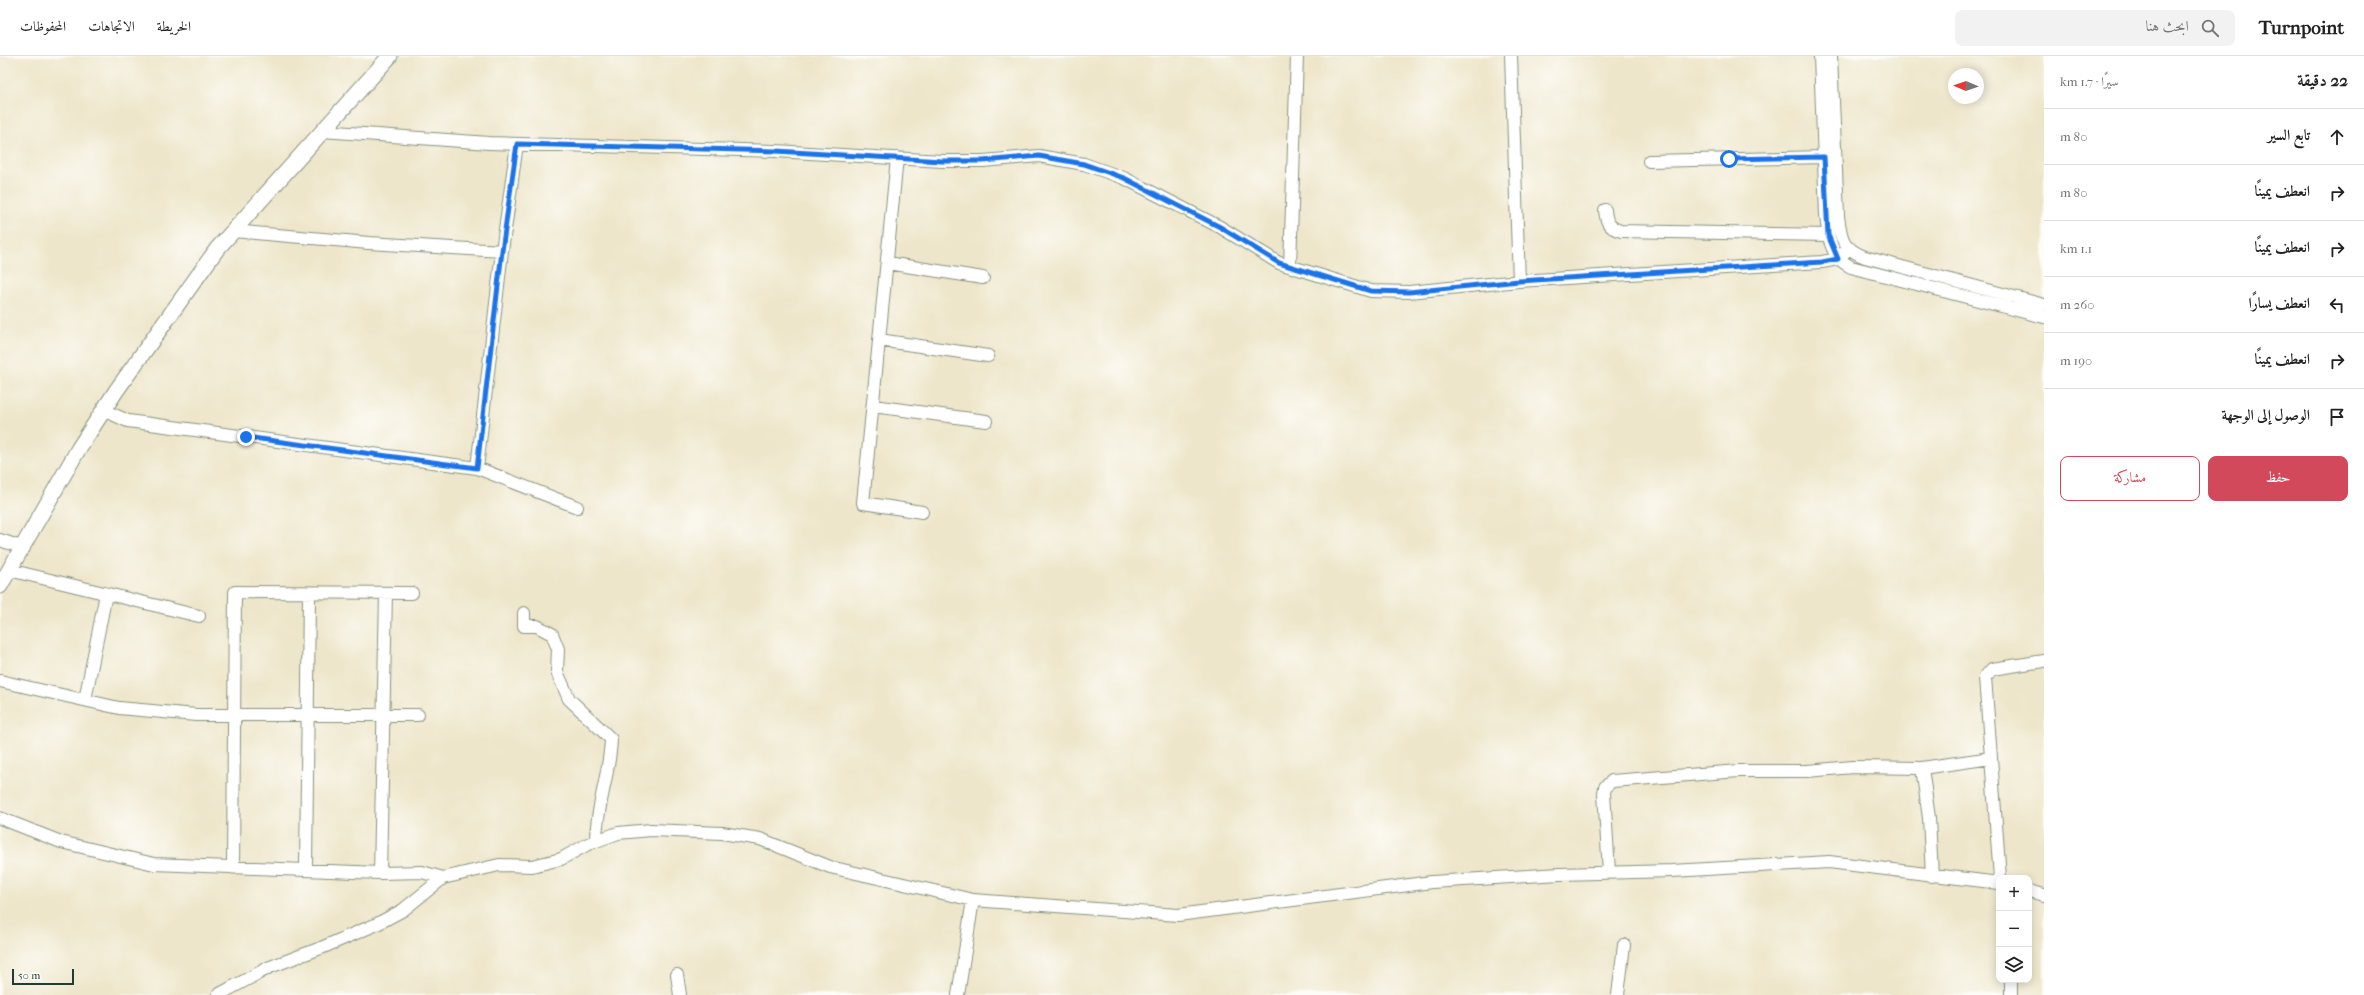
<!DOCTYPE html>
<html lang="ar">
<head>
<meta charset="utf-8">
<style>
  body { margin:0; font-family:"IM FELL French Canon",Amiri,serif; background:#f2f2f2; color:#222; direction:rtl }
  .controls { position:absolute; right:12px; bottom:12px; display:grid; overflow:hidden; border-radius:8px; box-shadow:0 2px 10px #0003 }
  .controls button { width:36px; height:36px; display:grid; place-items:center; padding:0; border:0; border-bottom:1px solid #e0e0e0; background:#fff; color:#222; font:20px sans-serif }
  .compass { position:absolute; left:1948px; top:12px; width:36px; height:36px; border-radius:50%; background:#fff; box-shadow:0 2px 10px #0003; rotate:272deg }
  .scale { position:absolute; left:12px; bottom:10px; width:62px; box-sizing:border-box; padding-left:4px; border:2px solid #1f3d34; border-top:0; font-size:11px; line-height:14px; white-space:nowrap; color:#1f3d34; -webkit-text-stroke:3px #fdfcf7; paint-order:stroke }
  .stop { position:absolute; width:12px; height:12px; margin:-9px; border:3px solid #1a73e8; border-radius:50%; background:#fff }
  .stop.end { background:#1a73e8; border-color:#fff; box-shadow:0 1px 4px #0008 }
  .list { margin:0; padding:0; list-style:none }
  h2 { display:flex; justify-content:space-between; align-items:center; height:52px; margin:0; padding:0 16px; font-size:17px }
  h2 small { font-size:13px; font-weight:400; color:#767676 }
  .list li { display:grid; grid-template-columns:26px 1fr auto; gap:12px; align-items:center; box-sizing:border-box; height:56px; padding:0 16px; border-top:1px solid #e0e0e0 }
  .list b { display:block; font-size:15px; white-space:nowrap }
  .list em { font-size:13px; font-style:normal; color:#767676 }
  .actions { display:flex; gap:8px; padding:12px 16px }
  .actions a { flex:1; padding:9px 0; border:1px solid #d1495b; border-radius:8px; text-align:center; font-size:14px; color:#d1495b }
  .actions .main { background:#d1495b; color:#fff }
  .icon { flex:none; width:22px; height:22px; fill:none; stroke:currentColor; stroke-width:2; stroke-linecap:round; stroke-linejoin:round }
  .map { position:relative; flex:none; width:2044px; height:939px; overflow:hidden; direction:ltr }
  header { display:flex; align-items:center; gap:24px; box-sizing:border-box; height:56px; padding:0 20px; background:#fff; border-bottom:1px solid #e0e0e0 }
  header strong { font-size:19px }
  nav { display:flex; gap:22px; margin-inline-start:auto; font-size:14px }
  .search { width:280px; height:36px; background:#f2f2f2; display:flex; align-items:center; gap:10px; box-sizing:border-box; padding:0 14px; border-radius:8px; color:#767676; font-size:15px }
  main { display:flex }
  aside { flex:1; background:#fff }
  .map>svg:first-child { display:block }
</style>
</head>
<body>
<header>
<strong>Turnpoint</strong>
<div class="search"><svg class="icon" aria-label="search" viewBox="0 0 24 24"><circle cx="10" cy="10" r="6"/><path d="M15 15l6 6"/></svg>ابحث هنا</div>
<nav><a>الخريطة</a><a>الاتجاهات</a><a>المحفوظات</a></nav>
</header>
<main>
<aside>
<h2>22 دقيقة<small>سيرًا · 1.7 km</small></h2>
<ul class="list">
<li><svg class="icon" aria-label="ahead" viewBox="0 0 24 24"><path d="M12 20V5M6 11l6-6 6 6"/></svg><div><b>تابع السير</b></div><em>80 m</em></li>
<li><svg class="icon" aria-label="right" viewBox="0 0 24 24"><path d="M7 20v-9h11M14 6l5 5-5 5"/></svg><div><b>انعطف يمينًا</b></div><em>80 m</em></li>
<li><svg class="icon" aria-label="right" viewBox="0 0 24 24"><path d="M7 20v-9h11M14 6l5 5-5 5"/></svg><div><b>انعطف يمينًا</b></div><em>1.1 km</em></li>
<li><svg class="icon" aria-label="left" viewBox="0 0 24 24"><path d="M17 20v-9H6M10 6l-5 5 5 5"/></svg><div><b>انعطف يسارًا</b></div><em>260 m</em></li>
<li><svg class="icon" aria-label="right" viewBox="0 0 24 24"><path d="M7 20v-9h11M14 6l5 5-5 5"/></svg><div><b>انعطف يمينًا</b></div><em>190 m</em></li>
<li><svg class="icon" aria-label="arrive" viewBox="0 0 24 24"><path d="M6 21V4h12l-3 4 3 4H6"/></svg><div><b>الوصول إلى الوجهة</b></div></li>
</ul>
<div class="actions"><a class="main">حفظ</a><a>مشاركة</a></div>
</aside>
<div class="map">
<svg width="2044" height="939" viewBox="0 0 2044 939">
  <rect width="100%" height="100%" fill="#fdfcf7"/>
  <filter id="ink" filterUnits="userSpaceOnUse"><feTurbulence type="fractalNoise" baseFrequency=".025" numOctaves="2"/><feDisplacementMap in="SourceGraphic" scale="8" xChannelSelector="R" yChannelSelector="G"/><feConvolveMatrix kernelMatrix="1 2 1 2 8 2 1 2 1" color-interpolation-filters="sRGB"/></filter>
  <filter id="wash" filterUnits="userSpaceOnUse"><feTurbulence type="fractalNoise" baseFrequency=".012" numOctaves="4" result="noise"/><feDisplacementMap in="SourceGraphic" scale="16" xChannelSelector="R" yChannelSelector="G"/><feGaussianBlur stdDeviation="0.9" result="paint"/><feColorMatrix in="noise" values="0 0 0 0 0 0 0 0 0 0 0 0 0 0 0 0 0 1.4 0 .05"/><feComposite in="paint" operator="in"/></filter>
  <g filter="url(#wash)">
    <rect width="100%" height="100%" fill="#eee6ca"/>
  </g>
  <g filter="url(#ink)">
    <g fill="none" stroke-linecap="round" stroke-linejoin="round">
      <g stroke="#86927f" stroke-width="14">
        <path id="minor" d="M1511,0L1519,225
          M1820,0L1826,159C1828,180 1830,201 1851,211L2044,261
          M1831,0L1838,160C1841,183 1842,192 1865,201L2044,249
          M322,75L489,87L776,95L942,105H983L1039,100L1084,108L1124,122L1220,171L1279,207L1371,235L1409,236L1519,225L1822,206L1838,203L1848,193
          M897,102L863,447L922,456
          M1649,105L1824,101
          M1605,154C1606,166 1609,172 1621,175L1828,179
          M233,175L369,187L502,195
          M887,207L983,222
          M1290,210L1297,0
          M879,284L988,300
          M873,350L986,365
          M103,354L128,365L477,412L577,451
          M477,412L502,195L517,88
          M0,484L24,492
          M9,514L199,560
          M524,557V570H537L552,578L558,593L557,616L569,643L611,683C610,718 596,751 596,785
          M0,625L119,652L196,659H418
          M85,644L106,538
          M1922,712L1929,762L1932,820
          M0,762L61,786L154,808L380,817L422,816L443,822L499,809L532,810L561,803L588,788L618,777L651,774L722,777L760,783L830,811L973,844
          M233,812L235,536L412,537
          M306,813L309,538
          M1609,816L1604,737L1605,731L1612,725L1739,715H1807L1853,711L1922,712L1991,702
          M380,817L386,538
          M2000,822L1985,621L1992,613L2044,605
          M2029,835L2044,839
          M677,919L680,939
          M2011,924V939
          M218,939L270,911L321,892L377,868L403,854L443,822
          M958,939L973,844L1178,859L1432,826L1560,818L1672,815L1829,806L1999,827
          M1618,939L1624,889"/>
      </g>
      <g stroke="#86927f" stroke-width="17">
        <path id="major" d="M0,530L79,392L116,335L217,193L390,0"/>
      </g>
      <use href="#minor" stroke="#fff" stroke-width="12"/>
      <use href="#major" stroke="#fff" stroke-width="15"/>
    </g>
  </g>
  <g fill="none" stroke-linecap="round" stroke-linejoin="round" filter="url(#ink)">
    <path stroke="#1a73e8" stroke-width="5" d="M246,381L477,412L502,195L517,88L776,95L942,105H983L1039,100L1084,108L1124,122L1220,171L1279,207L1371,235L1409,236L1519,225L1822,206L1838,203L1828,179L1824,101L1729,103"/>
  </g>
</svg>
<div class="controls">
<button>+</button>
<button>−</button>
<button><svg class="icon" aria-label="layers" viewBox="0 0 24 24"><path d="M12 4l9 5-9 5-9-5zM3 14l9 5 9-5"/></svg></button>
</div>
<svg class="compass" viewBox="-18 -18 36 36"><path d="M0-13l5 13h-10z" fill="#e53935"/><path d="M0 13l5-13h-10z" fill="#767676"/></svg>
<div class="scale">50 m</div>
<div class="stop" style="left:1729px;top:103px"></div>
<div class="stop end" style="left:246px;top:381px"></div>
</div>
</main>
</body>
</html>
